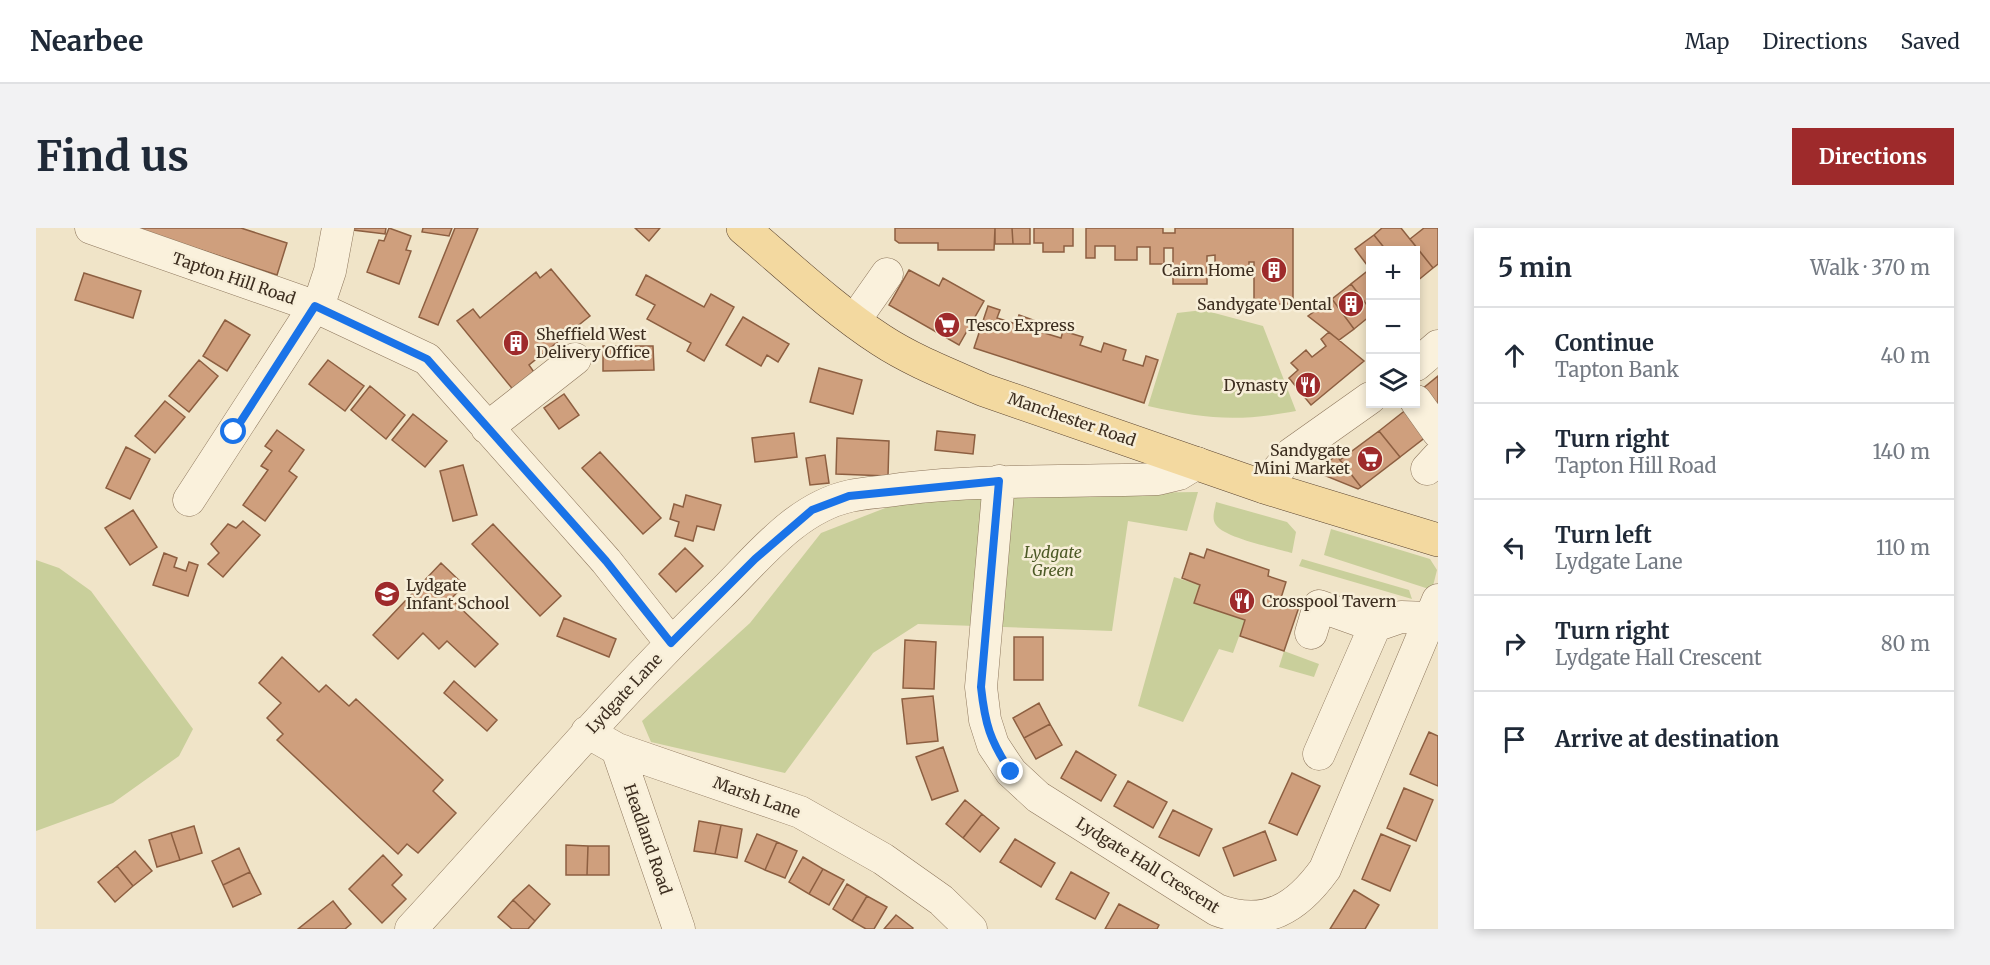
<!DOCTYPE html>
<html lang="en">
<head>
<meta charset="utf-8">
<style>
  body { margin:0; font-family:Merriweather,serif; background:#f2f2f3; color:#1f2937 }
  .controls { position:absolute; right:18px; top:18px; display:grid; overflow:hidden; border-radius:0px; box-shadow:0 3px 9px #0003 }
  .controls button { width:54px; height:54px; display:grid; place-items:center; padding:0; border:0; border-bottom:2px solid #e0e1e3; background:#fff; color:#1f2937; font:30px sans-serif }
  .stop { position:absolute; width:18px; height:18px; margin:-14px; border:4px solid #1a73e8; border-radius:50%; background:#fff }
  .stop.end { background:#1a73e8; border-color:#fff; box-shadow:0 2px 6px #0008 }
  .list { margin:0; padding:0; list-style:none }
  h2 { display:flex; justify-content:space-between; align-items:center; height:78px; margin:0; padding:0 24px; font-size:26px }
  h2 small { font-size:20px; font-weight:400; color:#747a83 }
  .list li { display:grid; grid-template-columns:39px 1fr auto; gap:18px; align-items:center; box-sizing:border-box; height:96px; padding:0 24px; border-top:2px solid #e0e1e3 }
  .list b { display:block; font-size:22px; white-space:nowrap }
  .list p { margin:0; font-size:20px; white-space:nowrap; color:#747a83 }
  .list em { font-size:20px; font-style:normal; color:#747a83 }
  .icon { flex:none; width:33px; height:33px; fill:none; stroke:currentColor; stroke-width:2; stroke-linecap:round; stroke-linejoin:round }
  .map { position:relative; flex:none; width:1402px; height:701px; overflow:hidden; border-radius:0px }
  header { display:flex; align-items:center; gap:36px; box-sizing:border-box; height:84px; padding:0 30px; background:#fff; border-bottom:2px solid #e0e1e3 }
  header strong { font-size:28px }
  nav { display:flex; gap:33px; margin-inline-start:auto; font-size:21px }
  .intro { display:flex; align-items:center; justify-content:space-between; box-sizing:border-box; height:144px; padding:0 36px }
  h1 { margin:0; font-size:42px }
  .button { padding:15px 27px; border-radius:0px; background:#9e2a2b; color:#fff; font-size:21px; font-weight:700 }
  main { display:flex; gap:36px; padding:0 36px }
  aside { flex:1; background:#fff; border-radius:0px; box-shadow:0 3px 9px #0003 }
  .map>svg:first-child { display:block }
</style>
</head>
<body>
<header>
<strong>Nearbee</strong>
<nav><a>Map</a><a>Directions</a><a>Saved</a></nav>
</header>
<div class="intro"><h1>Find us</h1><a class="button">Directions</a></div>
<main>
<div class="map">
<svg width="1402" height="701" viewBox="0 0 1402 701">
  <rect width="100%" height="100%" fill="#f0e4c8"/>
  <path fill="#c9cf9b" d="M1167,82L1227,98L1260,183C1201,194 1170,191 1112,178L1141,85Z
    M1162,264L1151,303L1092,293L1076,403L882,396L837,425L749,545L615,514L606,493L714,395L785,305L880,268Z
    M1180,274L1251,294L1260,304L1256,325C1239,320 1189,310 1180,297C1175,290 1179,281 1180,274Z
    M1295,301L1394,331L1401,342L1396,362L1288,327Z
    M1266,331L1373,362L1376,371L1263,338Z
    M0,332L23,340L55,363L157,501L143,528L77,575L0,603Z
    M1138,349L1164,357L1158,375L1209,392L1197,425L1183,421L1147,494L1102,478Z
    M1248,423L1283,436L1278,449L1243,439Z"/>
  <path fill="#cf9f7d" stroke="#8d5f41" stroke-width="1.5" d="M98,0H205L251,15L241,47Z
    M317,0H350L349,6L317,2Z
    M353,0L375,8L370,22L375,23L363,56L331,44L343,12L348,13Z
    M387,0H416L413,8L386,4Z
    M419,0H442L402,97L383,89Z
    M599,0H624L613,13Z
    M859,0H959L958,22H902V15H863L859,12Z
    M959,0H976L977,16H959Z
    M976,0H994V16H977Z
    M998,0H1037V18H1028V24H1007V15H998Z
    M1050,0H1127V5H1139V0H1257V76H1218V34H1213V47H1179V27L1171,28V56H1137V20H1128V36H1114V19H1101V32H1079V18H1059V30H1050Z
    M1346,0H1365L1397,40L1380,54V22H1350L1338,7Z
    M1388,0H1402V36L1397,40L1374,11Z
    M1338,7L1350,22H1334V41L1319,21Z
    M515,41L554,88L493,137L500,147L479,164L421,93L437,81L444,90L500,44L504,50Z
    M1334,41V81L1315,56Z
    M873,42L903,58L907,50L948,73L923,117L853,77Z
    M48,45L105,63L97,90L39,72Z
    M610,47L668,79L675,66L698,79L668,133L651,123L655,115L611,91L619,77L600,67Z
    M1315,56L1334,81V88L1318,101L1296,71Z
    M1296,71L1318,101L1303,112L1272,88Z
    M952,78L964,82L961,90L980,96L983,87L1008,96L1005,104L1025,110L1027,103L1047,109L1044,117L1065,124L1068,115L1090,122L1087,132L1107,138L1110,128L1122,132L1108,175L938,120Z
    M707,89L753,116L742,134L731,127L725,138L690,117Z
    M189,92L214,107L191,143L167,128Z
    M1293,104L1328,133L1275,177L1253,150L1262,142L1255,135L1270,122L1276,129L1290,118L1285,111Z
    M567,118H617L618,142L567,143Z
    M163,132L182,148L153,184L133,168Z
    M292,132L328,158L309,183L273,156Z
    M783,140L826,152L817,186L774,174Z
    M1402,148V182L1386,161Z
    M334,158L369,187L350,211L315,182Z
    M528,166L543,187L523,201L508,180Z
    M129,173L149,189L119,225L99,208Z
    M1371,181L1391,208L1364,229L1343,203Z
    M377,186L411,213L389,239L356,212Z
    M241,202L268,222L253,243L261,249L229,293L207,277L232,242L225,238L236,223L229,218Z
    M901,203L939,207L937,226L899,222Z
    M1343,203L1364,229L1325,259L1304,232Z
    M758,205L761,229L719,234L716,210Z
    M801,210L853,213L852,248L800,246Z
    M90,219L114,231L94,271L70,260Z
    M564,224L625,290L607,306L546,240Z
    M789,227L793,255L774,257L770,230Z
    M1301,227L1304,232L1325,259L1322,261L1285,246L1283,241Z
    M427,237L441,287L417,293L404,243Z
    M650,267L685,277L678,302L661,298L657,313L639,308L643,294L634,291L638,276L647,279Z
    M97,282L121,319L94,337L69,300Z
    M207,293L224,307L187,349L172,336L183,325L175,316L192,296L200,300Z
    M457,296L525,368L504,388L436,316Z
    M649,320L667,338L640,364L623,346Z
    M1171,321L1233,342L1232,348L1250,354L1245,370L1264,376L1248,423L1204,408L1209,392L1158,375L1164,357L1146,350L1154,325L1168,330Z
    M128,325L141,330L138,339L150,343L153,334L162,337L152,368L117,357Z
    M405,335L428,357L415,371L462,416L439,439L411,413L403,421L387,405L362,431L337,407Z
    M528,390L580,411L573,429L521,408Z
    M978,409H1007V452H978Z
    M869,412L900,414L898,461L867,460Z
    M246,429L283,464L290,457L313,478L320,471L407,552L397,563L420,585L382,625L371,616L362,626L241,512L247,506L231,490L245,475L223,455Z
    M418,453L461,492L451,503L408,465Z
    M897,468L902,513L871,516L866,471Z
    M1003,475L1014,496L988,510L977,490Z
    M1014,496L1026,517L1000,531L988,510Z
    M1393,504L1402,508V558L1374,546Z
    M907,519L922,563L896,572L880,529Z
    M1040,523L1080,547L1065,573L1025,550Z
    M1256,545L1284,558L1261,607L1233,595Z
    M1092,553L1131,574L1117,600L1078,578Z
    M1368,560L1397,572L1380,613L1351,600Z
    M929,572L946,586L927,610L910,596Z
    M1137,582L1176,601L1163,628L1123,609Z
    M946,586L963,600L944,624L927,610Z
    M663,593L685,597L679,626L658,623Z
    M685,597L706,601L701,630L679,626Z
    M158,598L166,625L144,632L135,605Z
    M1229,603L1240,632L1198,648L1187,620Z
    M135,605L144,632L121,639L113,612Z
    M721,606L741,614L729,642L709,633Z
    M1345,606L1374,618L1354,663L1326,651Z
    M979,611L1019,635L1005,659L964,634Z
    M741,614L761,623L749,650L729,642Z
    M530,617L552,618L551,647H530Z
    M552,618H573V647H551Z
    M203,620L214,644L187,657L176,633Z
    M99,623L116,643L97,658L81,638Z
    M347,627L366,647L356,657L370,671L346,695L313,661Z
    M767,629L787,641L773,666L753,654Z
    M81,638L97,658L79,674L62,654Z
    M787,641L808,652L793,677L773,666Z
    M214,644L225,666L197,679L187,657Z
    M1035,644L1073,665L1059,691L1020,671Z
    M811,656L831,668L816,693L797,681Z
    M493,657L514,676L499,693L477,672Z
    M1318,662L1343,677L1329,701H1294Z
    M831,668L851,679L838,701H830L816,693Z
    M477,672L499,693L492,701H476L462,689Z
    M297,673L315,696L309,701H262Z
    M1083,676L1123,697L1121,701H1069Z
    M860,687L877,700L876,701H848Z"/>
  <g fill="none" stroke-linecap="round" stroke-linejoin="round">
    <g stroke="#8d765c" stroke-width="33">
      <path id="minor" d="M55,0L278,78L391,131L570,333L635,415
        M818,93L851,46
        M1380,137L1402,118
        M1380,173L1402,204
        M451,200L539,131
        M1391,241L1402,229
        M963,253L945,459L949,492L957,517L975,544L1002,569L1181,682C1230,700 1261,680 1289,641L1402,372
        M1228,259L1255,226L1334,170
        M153,272L286,67L294,43L302,0
        M1339,398L1365,389L1394,390
        M1275,405L1283,378L1339,398L1283,526
        M551,504L581,521L764,584L847,631L905,672L935,701
        M581,521L643,701
        M375,701C478,590 574,474 683,368C721,331 759,280 814,268C831,264 849,264 865,261C951,251 1036,254 1122,251L1143,246L1161,235"/>
    </g>
    <g stroke="#5b4430" stroke-width="34">
      <path id="major" d="M707,0C752,38 796,80 845,112C877,133 914,147 948,162L1228,259L1402,312"/>
    </g>
    <use href="#minor" stroke="#faf1dc" stroke-width="32"/>
    <use href="#major" stroke="#f3d9a0" stroke-width="33"/>
  </g>
  <g fill="none" stroke-linecap="round" stroke-linejoin="round">
    <path stroke="#1a73e8" stroke-width="8" d="M198,204L279,78L391,131L570,333L635,415L719,331L776,282L813,268L963,253L945,459C949,496 954,513 975,544"/>
  </g>
  <defs>
    <g id="building-disc" transform="scale(1.35)"><circle r="9.5" fill="#9e2a2b" stroke="#f7eed8"/><path d="M-4-6H4V6H1V3H-1V6H-4ZM-2.5-4.3h1.7v1.8h-1.7ZM.8-4.3h1.7v1.8H.8ZM-2.5-1h1.7V.8h-1.7ZM.8-1h1.7V.8H.8Z" fill="#fff"/></g>
    <g id="supermarket-disc" transform="scale(1.35)"><circle r="9.5" fill="#9e2a2b" stroke="#f7eed8"/><path d="M-6-5.5h2.5l.6 2H6L4.5 2H-2.5L-4.4-4H-6ZM-1.5 3.2a1.3 1.3 0 1 0 .1 0ZM3 3.2a1.3 1.3 0 1 0 .1 0Z" fill="#fff"/></g>
    <g id="restaurant-disc" transform="scale(1.35)"><circle r="9.5" fill="#9e2a2b" stroke="#f7eed8"/><path d="M-5-6h1v4h1v-4h1v4h1v-4h1v5L-1.5 .5V6h-2V.5L-5-1ZM5-6V6H3V1.5H1.5Q1.5-4 5-6Z" fill="#fff"/></g>
    <g id="school-disc" transform="scale(1.35)"><circle r="9.5" fill="#9e2a2b" stroke="#f7eed8"/><path d="M0-5L7-2L0 1L-7-2ZM-4 1L0 2.5L4 1V4Q0 6-4 4Z" fill="#fff"/></g>
  </defs>
  <g fill-rule="evenodd">
    <use href="#building-disc" x="1238" y="42"/>
    <use href="#building-disc" x="1315" y="76"/>
    <use href="#supermarket-disc" x="911" y="97"/>
    <use href="#building-disc" x="480" y="115"/>
    <use href="#restaurant-disc" x="1272" y="157"/>
    <use href="#supermarket-disc" x="1334" y="231"/>
    <use href="#school-disc" x="351" y="366"/>
    <use href="#restaurant-disc" x="1206" y="373"/>
  </g>
  <g text-anchor="middle" stroke-width="5" stroke-linejoin="round" paint-order="stroke">
    <g font-size="16" fill="#3d2e20" stroke="#f7eed8" text-anchor="end">
      <text x="1218" y="48">Cairn Home</text>
      <text x="1296" y="82">Sandygate Dental</text>
      <text x="930" y="103" text-anchor="start">Tesco Express</text>
      <text x="500" y="112" text-anchor="start">Sheffield West<tspan x="500" dy="18">Delivery Office</tspan></text>
      <text x="1252" y="163">Dynasty</text>
      <text x="1314" y="228">Sandygate<tspan x="1314" dy="18">Mini Market</tspan></text>
      <text x="370" y="363" text-anchor="start">Lydgate<tspan x="370" dy="18">Infant School</tspan></text>
      <text x="1226" y="379" text-anchor="start">Crosspool Tavern</text>
    </g>
    <g font-size="16" fill="#3d2e20" stroke="#f7eed8">
      <text transform="translate(198 50) rotate(19)" y="6">Tapton Hill Road</text>
      <text transform="translate(1036 191) rotate(19)" y="6">Manchester Road</text>
      <text transform="translate(588 465) rotate(-47)" y="6">Lydgate Lane</text>
      <text transform="translate(721 569) rotate(20)" y="6">Marsh Lane</text>
      <text transform="translate(612 611) rotate(71)" y="6">Headland Road</text>
      <text transform="translate(1112 637) rotate(32)" y="6">Lydgate Hall Crescent</text>
    </g>
    <g font-size="16" font-style="italic" fill="#4d5a26" stroke="#f7eed8">
      <text x="1017" y="330">Lydgate<tspan x="1017" dy="18">Green</tspan></text>
    </g>
  </g>
</svg>
<div class="controls">
<button>+</button>
<button>−</button>
<button><svg class="icon" aria-label="layers" viewBox="0 0 24 24"><path d="M12 4l9 5-9 5-9-5zM3 14l9 5 9-5"/></svg></button>
</div>
<div class="stop" style="left:198px;top:204px"></div>
<div class="stop end" style="left:975px;top:544px"></div>
</div>
<aside>
<h2>5 min<small>Walk · 370 m</small></h2>
<ul class="list">
<li><svg class="icon" aria-label="ahead" viewBox="0 0 24 24"><path d="M12 20V5M6 11l6-6 6 6"/></svg><div><b>Continue</b><p>Tapton Bank</p></div><em>40 m</em></li>
<li><svg class="icon" aria-label="right" viewBox="0 0 24 24"><path d="M7 20v-9h11M14 6l5 5-5 5"/></svg><div><b>Turn right</b><p>Tapton Hill Road</p></div><em>140 m</em></li>
<li><svg class="icon" aria-label="left" viewBox="0 0 24 24"><path d="M17 20v-9H6M10 6l-5 5 5 5"/></svg><div><b>Turn left</b><p>Lydgate Lane</p></div><em>110 m</em></li>
<li><svg class="icon" aria-label="right" viewBox="0 0 24 24"><path d="M7 20v-9h11M14 6l5 5-5 5"/></svg><div><b>Turn right</b><p>Lydgate Hall Crescent</p></div><em>80 m</em></li>
<li><svg class="icon" aria-label="arrive" viewBox="0 0 24 24"><path d="M6 21V4h12l-3 4 3 4H6"/></svg><div><b>Arrive at destination</b></div></li>
</ul>
</aside>
</main>
</body>
</html>
